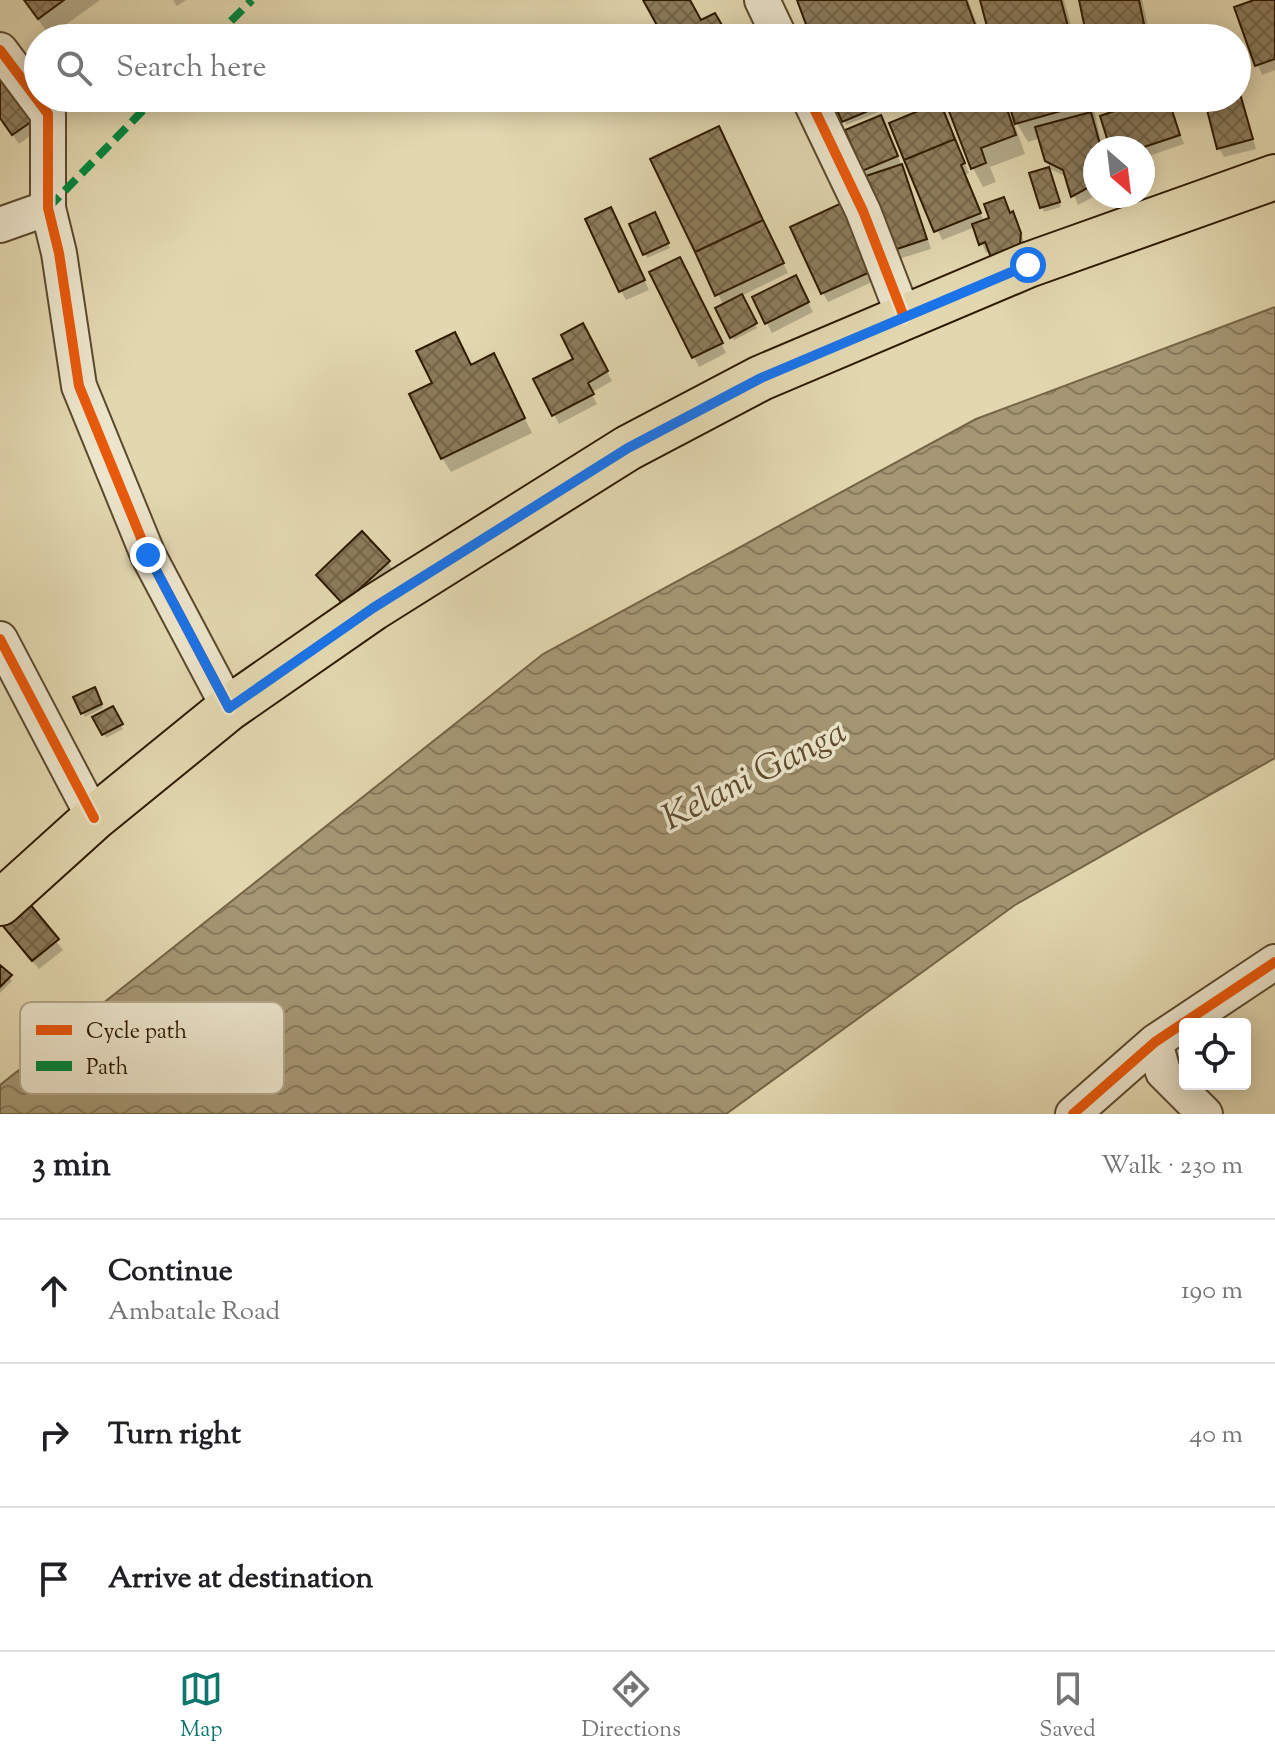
<!DOCTYPE html>
<html lang="en">
<head>
<meta charset="utf-8">
<style>
  body { margin:0; font-family:"Sorts Mill Goudy",serif; background:#f2f2f2; color:#202124 }
  .controls { position:absolute; right:24px; bottom:24px; display:grid; overflow:hidden; border-radius:8px; box-shadow:0 4px 20px #0003 }
  .controls button { width:72px; height:72px; display:grid; place-items:center; padding:0; border:0; border-bottom:2px solid #e0e0e0; background:#fff; color:#202124; font:40px sans-serif }
  .compass { position:absolute; left:1083px; top:136px; width:72px; height:72px; border-radius:50%; background:#fff; box-shadow:0 4px 20px #0003; rotate:152deg }
  .stop { position:absolute; width:24px; height:24px; margin:-18px; border:6px solid #1a73e8; border-radius:50%; background:#fff }
  .stop.end { background:#1a73e8; border-color:#fff; box-shadow:0 2px 8px #0008 }
  .list { margin:0; padding:0; list-style:none }
  h2 { display:flex; justify-content:space-between; align-items:center; height:104px; margin:0; padding:0 32px; font-size:34px }
  h2 small { font-size:26px; font-weight:400; color:#757577 }
  .list li { display:grid; grid-template-columns:52px 1fr auto; gap:24px; align-items:center; box-sizing:border-box; height:144px; padding:0 32px; border-top:2px solid #e0e0e0 }
  .list b { display:block; font-size:30px; white-space:nowrap }
  .list p { margin:0; font-size:26px; white-space:nowrap; color:#757577 }
  .list em { font-size:26px; font-style:normal; color:#757577 }
  .icon { flex:none; width:44px; height:44px; fill:none; stroke:currentColor; stroke-width:2; stroke-linecap:round; stroke-linejoin:round }
  .map { position:relative; flex:none; width:1275px; height:1114px; overflow:hidden }
  .search { position:absolute; background:#fff; box-shadow:0 4px 20px #0003; left:24px; right:24px; top:24px; height:88px; display:flex; align-items:center; gap:20px; box-sizing:border-box; padding:0 28px; border-radius:44px; color:#757577; font-size:30px }
  .sheet { height:536px; background:#fff }
  nav { display:flex; justify-content:space-around; align-items:center; box-sizing:border-box; height:112px; border-top:2px solid #e0e0e0; background:#fff; font-size:22px; color:#757577 }
  nav a { display:grid; justify-items:center; gap:4px }
  nav .on { color:#0f766e }
  .map>svg:first-child { display:block }
</style>
</head>
<body>
<div class="map">
<svg width="1275" height="1114" viewBox="0 0 1275 1114">
  <defs>
    <pattern id="water-waves" width="16" height="10" patternUnits="userSpaceOnUse" patternTransform="scale(2)"><rect width="16" height="10" fill="#a59774"/><path d="M0 5q4-4 8 0t8 0" fill="none" stroke="#877a5d"/></pattern>
    <pattern id="building-cross-hatch" width="8" height="8" patternUnits="userSpaceOnUse" patternTransform="scale(2)"><rect width="8" height="8" fill="#8c7c5b"/><path d="M0 0l8 8M0 8l8-8" fill="none" stroke="#736549"/></pattern>
  </defs>
  <rect width="100%" height="100%" fill="#e2d7af"/>
  <filter id="stains"><feTurbulence type="fractalNoise" baseFrequency=".0025" numOctaves="4"/><feColorMatrix values="0 0 0 0 .2 0 0 0 0 .09 0 0 0 0 .02 0 0 0 .5 -.17"/></filter>
  <radialGradient id="worn" r=".72"><stop offset=".6" stop-color="#630" stop-opacity="0"/><stop offset="1" stop-color="#630" stop-opacity=".3"/></radialGradient>
  <path fill="url(#water-waves)" stroke="#756546" stroke-width="2" d="M1275,307V758L1015,905L726,1114H0V1085L543,654L976,419Z"/>
  <path fill="#0003" d="M24,0H100L50,36Z
    M173,0H186L177,6Z
    M646,0H688L701,23L714,15L727,38H666Z
    M799,0H968L982,38H814Z
    M982,0H1064L1075,38H993Z
    M1081,0H1142L1151,38H1089Z
    M1260,0H1275V70L1262,75L1236,9Z
    M2,64L45,125L19,144L0,117Z
    M1237,84L1256,149L1224,157L1219,148L1206,98H1237Z
    M838,98H876L881,111L846,125Z
    M946,98H1004L1012,118L1015,117L1010,98H1092L1102,148H1095V196L1078,205L1067,177L1050,169L1041,138L1028,142L1016,122L1014,123L1025,154L990,167L996,182L983,187L973,168Z
    M1102,98H1151V100L1167,98L1184,144L1143,158V148H1113L1110,114Z
    M944,113L969,173L965,175L984,222L1012,214L1025,244L986,253L975,227L942,240L891,124Z
    M886,127L906,176L931,249L895,260L868,177L848,131Z
    M653,160L769,235L788,273L741,296L757,328L734,340L717,309L724,306Z
    M1051,173L1061,207L1044,212L1032,174Z
    M845,203L881,278L828,302L823,293Z
    M654,215L670,248L647,258L632,225Z
    M616,219L649,290L626,300L621,291Z
    M684,269L726,353L699,367L651,273Z
    M800,287L813,312L772,333L754,298Z
    M582,326L612,381L591,393L597,404L559,424L536,380L576,359Z
    M471,367L501,370L532,433L451,472L442,458Z
    M388,562L393,571L349,612L318,575Z
    M94,690L103,708L85,717L76,698Z
    M112,709L123,729L106,738L95,718Z
    M28,906L63,950L39,969L4,926Z
    M0,967L12,981L0,993Z"/>
  <path fill="url(#building-cross-hatch)" stroke="#2e1a01" stroke-width="2" d="M24,0H64L38,19Z
    M643,0H690L701,20L715,13L726,32L714,38H664Z
    M797,0H966L980,38H922L921,35L913,38H811Z
    M980,0H1061L1071,38H990Z
    M1079,0H1139L1145,29L1104,38H1087Z
    M1254,0H1275V59L1255,66L1234,7Z
    M1134,31L1135,38H1104Z
    M0,63L41,115L12,135L0,118Z
    M1237,83L1253,139L1217,149L1204,98H1237Z
    M832,98H877L880,106L842,122Z
    M944,98H1003L1016,135L981,148L986,163L971,169Z
    M1007,98H1088L1089,103L1015,124Z
    M1152,98H1168L1180,135L1141,148H1110L1100,116Z
    M940,102L955,139L904,160L889,123Z
    M1091,112L1101,148H1095V184L1071,197L1063,170L1045,161L1035,127Z
    M881,115L898,156L862,171L845,130Z
    M719,126L763,220L695,252L650,159Z
    M955,139L965,163L961,165L981,213L934,232L904,160Z
    M902,164L927,239L888,252L863,177Z
    M1049,167L1060,202L1040,208L1029,173Z
    M1004,197L1010,213L1013,211L1021,233L1019,256L994,265L985,242L979,245L972,224L989,218L984,204Z
    M846,201L877,269L821,294L790,227Z
    M611,207L645,280L619,292L585,219Z
    M655,212L669,243L643,255L629,224Z
    M763,220L784,263L715,296L695,252Z
    M680,257L723,343L692,358L649,272Z
    M796,275L809,302L765,324L752,297Z
    M742,294L757,323L730,338L715,308Z
    M583,323L608,371L588,383L594,394L552,416L533,379L573,359L561,335Z
    M455,332L471,365L494,353L525,418L441,459L409,394L432,383L416,351Z
    M362,531L390,561L343,604L316,575Z
    M95,687L102,704L81,714L73,697Z
    M113,706L123,724L102,735L92,717Z
    M29,903L59,939L32,961L2,925Z
    M0,965L12,975L0,987Z"/>
  <g fill="none" stroke-linecap="round" stroke-linejoin="round">
    <g stroke="#5b492c" stroke-width="38">
      <path id="minor" d="M762,0L780,38
        M0,50L48,114V208L59,253L79,386L148,555L229,708
        M809,98L863,211L904,317
        M0,225L48,208
        M0,639L94,818
        M1155,1042L1163,1072L1205,1114
        M1073,1114L1155,1042L1275,962"/>
    </g>
    <g stroke="#2e1a01" stroke-width="48">
      <path id="primary" d="M0,903L94,818L229,708L373,608L628,448L761,378L1028,265L1275,177"/>
    </g>
    <use href="#minor" stroke="#ece5cb" stroke-width="34"/>
    <use href="#primary" stroke="#e2d7af" stroke-width="44"/>
    <path stroke="#00873e" stroke-width="8" stroke-dasharray="16 8" stroke-linecap="butt" d="M214,38L252,0
      M48,208L155,98"/>
    <g stroke="#ece5cb" stroke-width="15">
      <path id="cycleway" d="M0,50L48,114V208L59,253L79,386L148,555L229,708
        M809,98L863,211L904,317
        M0,639L94,818
        M1073,1114L1155,1042L1275,962"/>
    </g>
    <use href="#cycleway" stroke="#e8590c" stroke-width="10"/>
  </g>
  <g fill="none" stroke-linecap="round" stroke-linejoin="round">
    <path stroke="#1a73e8" stroke-width="10" d="M148,555L229,708L373,608L628,448L761,378L1028,265"/>
  </g>
  <g text-anchor="middle" stroke-width="7" stroke-linejoin="round" paint-order="stroke">
    <g font-size="36" font-style="italic" fill="#5e4c2f" stroke="#ece5cb">
      <text transform="translate(753 773) rotate(-27)" y="13">Kelani Ganga</text>
    </g>
  </g>
  <rect x="20" y="1002" width="264" height="92" rx="12" fill="#ece5cb" stroke="#b3a88e" stroke-width="2"/>
  <rect x="36" y="1025" width="36" height="10" fill="#e8590c"/>
  <rect x="36" y="1061" width="36" height="10" fill="#00873e"/>
  <g font-size="22" fill="#2e1a01">
    <text x="86" y="1038">Cycle path</text>
    <text x="86" y="1074">Path</text>
  </g>
  <rect width="100%" height="100%" filter="url(#stains)"/>
  <rect width="100%" height="100%" fill="url(#worn)"/>
</svg>
<div class="controls">
<button><svg class="icon" aria-label="locate" viewBox="0 0 24 24"><circle cx="12" cy="12" r="6"/><path d="M12 2v4M12 18v4M2 12h4M18 12h4"/></svg></button>
</div>
<svg class="compass" viewBox="-18 -18 36 36"><path d="M0-13l5 13h-10z" fill="#e53935"/><path d="M0 13l5-13h-10z" fill="#757577"/></svg>
<div class="stop" style="left:1028px;top:265px"></div>
<div class="stop end" style="left:148px;top:555px"></div>
<div class="search"><svg class="icon" aria-label="search" viewBox="0 0 24 24"><circle cx="10" cy="10" r="6"/><path d="M15 15l6 6"/></svg>Search here</div>
</div>
<section class="sheet">
<h2>3 min<small>Walk · 230 m</small></h2>
<ul class="list">
<li><svg class="icon" aria-label="ahead" viewBox="0 0 24 24"><path d="M12 20V5M6 11l6-6 6 6"/></svg><div><b>Continue</b><p>Ambatale Road</p></div><em>190 m</em></li>
<li><svg class="icon" aria-label="right" viewBox="0 0 24 24"><path d="M7 20v-9h11M14 6l5 5-5 5"/></svg><div><b>Turn right</b></div><em>40 m</em></li>
<li><svg class="icon" aria-label="arrive" viewBox="0 0 24 24"><path d="M6 21V4h12l-3 4 3 4H6"/></svg><div><b>Arrive at destination</b></div></li>
</ul>
</section>
<nav>
<a class="on"><svg class="icon" aria-label="map" viewBox="0 0 24 24"><path d="M3 6l6-2 6 2 6-2v14l-6 2-6-2-6 2zM9 4v14M15 6v14"/></svg>Map</a>
<a><svg class="icon" aria-label="directions" viewBox="0 0 24 24"><path d="M12 3l9 9-9 9-9-9zM9 14v-3h6M13 9l2 2-2 2"/></svg>Directions</a>
<a><svg class="icon" aria-label="saved" viewBox="0 0 24 24"><path d="M7 4h10v16l-5-4-5 4z"/></svg>Saved</a>
</nav>
</body>
</html>
